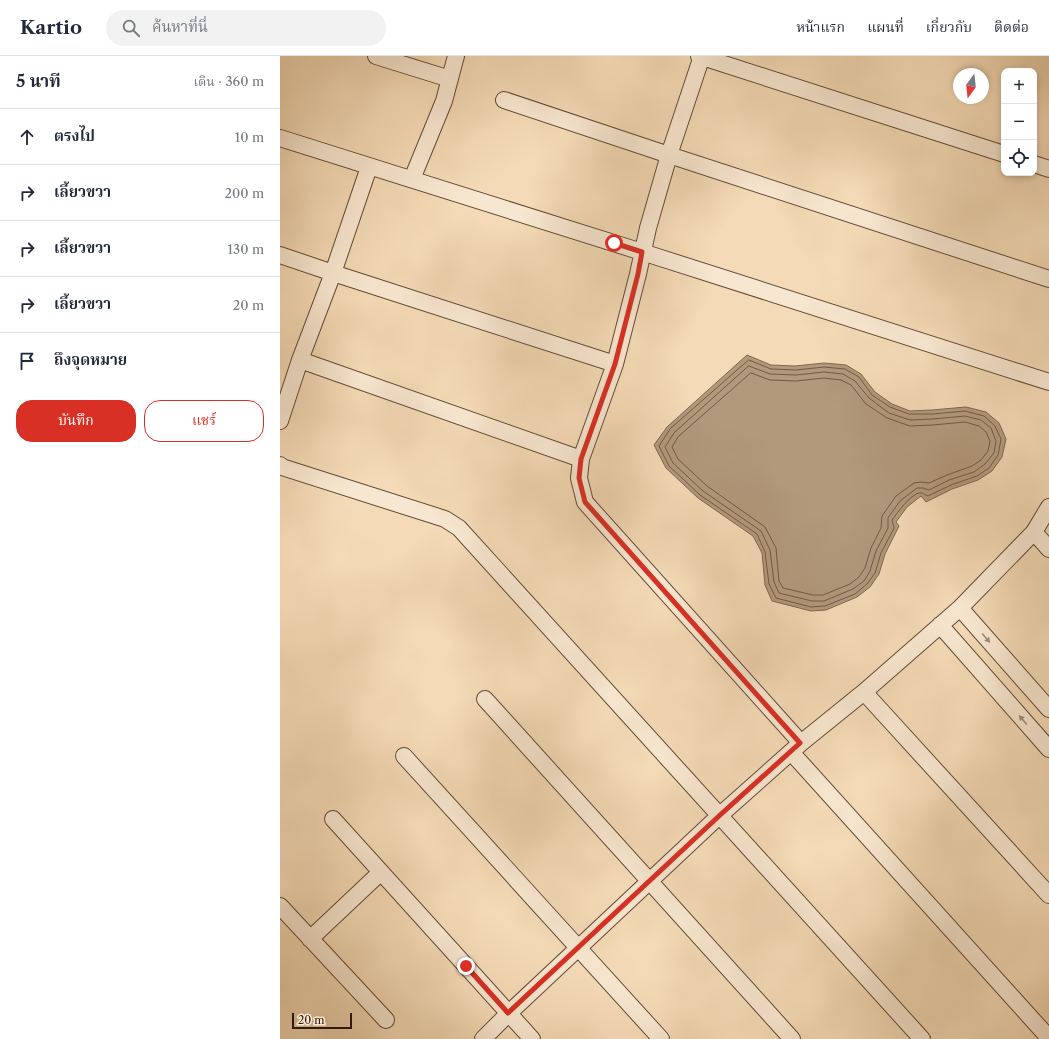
<!DOCTYPE html>
<html lang="th">
<head>
<meta charset="utf-8">
<style>
  body { margin:0; font-family:"Libre Caslon Text","Noto Serif Thai",serif; background:#f2f2f3; color:#1f2937 }
  .controls { position:absolute; right:12px; top:12px; display:grid; overflow:hidden; border-radius:8px; box-shadow:0 2px 6px #0003 }
  .controls button { width:36px; height:36px; display:grid; place-items:center; padding:0; border:0; border-bottom:1px solid #e0e1e3; background:#fff; color:#1f2937; font:20px sans-serif }
  .compass { position:absolute; left:673px; top:12px; width:36px; height:36px; border-radius:50%; background:#fff; box-shadow:0 2px 6px #0003; rotate:195deg }
  .scale { position:absolute; left:12px; bottom:10px; width:60px; box-sizing:border-box; padding-left:4px; border:2px solid #331b0b; border-top:0; font-size:11px; line-height:14px; white-space:nowrap; color:#331b0b; -webkit-text-stroke:3px #f8e7d0; paint-order:stroke }
  .stop { position:absolute; width:12px; height:12px; margin:-9px; border:3px solid #d93025; border-radius:50%; background:#fff }
  .stop.end { background:#d93025; border-color:#fff; box-shadow:0 1px 4px #0008 }
  .list { margin:0; padding:0; list-style:none }
  h2 { display:flex; justify-content:space-between; align-items:center; height:52px; margin:0; padding:0 16px; font-size:17px }
  h2 small { font-size:13px; font-weight:400; color:#747a83 }
  .list li { display:grid; grid-template-columns:26px 1fr auto; gap:12px; align-items:center; box-sizing:border-box; height:56px; padding:0 16px; border-top:1px solid #e0e1e3 }
  .list b { display:block; font-size:15px; white-space:nowrap }
  .list em { font-size:13px; font-style:normal; color:#747a83 }
  .actions { display:flex; gap:8px; padding:12px 16px }
  .actions a { flex:1; padding:9px 0; border:1px solid #d93025; border-radius:16px; text-align:center; font-size:14px; color:#d93025 }
  .actions .main { background:#d93025; color:#fff }
  .icon { flex:none; width:22px; height:22px; fill:none; stroke:currentColor; stroke-width:2; stroke-linecap:round; stroke-linejoin:round }
  .map { position:relative; flex:none; width:769px; height:983px; overflow:hidden }
  header { display:flex; align-items:center; gap:24px; box-sizing:border-box; height:56px; padding:0 20px; background:#fff; border-bottom:1px solid #e0e1e3 }
  header strong { font-size:19px }
  nav { display:flex; gap:22px; margin-inline-start:auto; font-size:14px }
  .search { width:280px; height:36px; background:#f2f2f3; display:flex; align-items:center; gap:10px; box-sizing:border-box; padding:0 14px; border-radius:22px; color:#747a83; font-size:15px }
  main { display:flex }
  aside { flex:1; background:#fff }
  .map>svg:first-child { display:block }
</style>
</head>
<body>
<header>
<strong>Kartio</strong>
<div class="search"><svg class="icon" aria-label="search" viewBox="0 0 24 24"><circle cx="10" cy="10" r="6"/><path d="M15 15l6 6"/></svg>ค้นหาที่นี่</div>
<nav><a>หน้าแรก</a><a>แผนที่</a><a>เกี่ยวกับ</a><a>ติดต่อ</a></nav>
</header>
<main>
<aside>
<h2>5 นาที<small>เดิน · 360 m</small></h2>
<ul class="list">
<li><svg class="icon" aria-label="ahead" viewBox="0 0 24 24"><path d="M12 20V5M6 11l6-6 6 6"/></svg><div><b>ตรงไป</b></div><em>10 m</em></li>
<li><svg class="icon" aria-label="right" viewBox="0 0 24 24"><path d="M7 20v-9h11M14 6l5 5-5 5"/></svg><div><b>เลี้ยวขวา</b></div><em>200 m</em></li>
<li><svg class="icon" aria-label="right" viewBox="0 0 24 24"><path d="M7 20v-9h11M14 6l5 5-5 5"/></svg><div><b>เลี้ยวขวา</b></div><em>130 m</em></li>
<li><svg class="icon" aria-label="right" viewBox="0 0 24 24"><path d="M7 20v-9h11M14 6l5 5-5 5"/></svg><div><b>เลี้ยวขวา</b></div><em>20 m</em></li>
<li><svg class="icon" aria-label="arrive" viewBox="0 0 24 24"><path d="M6 21V4h12l-3 4 3 4H6"/></svg><div><b>ถึงจุดหมาย</b></div></li>
</ul>
<div class="actions"><a class="main">บันทึก</a><a>แชร์</a></div>
</aside>
<div class="map">
<svg width="769" height="983" viewBox="0 0 769 983">
  <rect width="100%" height="100%" fill="#f4dab6"/>
  <filter id="stains"><feTurbulence type="fractalNoise" baseFrequency=".005" numOctaves="4"/><feColorMatrix values="0 0 0 0 .2 0 0 0 0 .09 0 0 0 0 .02 0 0 0 .5 -.17"/></filter>
  <radialGradient id="worn" r=".72"><stop offset=".6" stop-color="#630" stop-opacity="0"/><stop offset="1" stop-color="#630" stop-opacity=".3"/></radialGradient>
  <path fill="#b2997c" stroke="#7f674f" d="M467,299L491,309L515,310L544,307L566,309L581,318L595,336L612,348L630,355L652,354L686,351L706,356L719,367L726,383L722,401L712,415L698,424L672,433L646,446L641,440L627,451L616,466L619,470L605,498L599,518L590,531L577,541L546,554L531,555L492,545L485,529L482,497L473,480L418,442L386,412L374,389L387,371Z"/>
  <g fill="none" stroke-linecap="round" stroke-linejoin="round">
    <path stroke="#725a44" stroke-width="1" d="M469,304L491,313L516,314L544,311L565,313L579,321L592,339L610,351L629,358H653L685,355L704,360L715,370L721,383L718,399L709,412L697,420L671,429L648,440C645,439 642,436 639,437C630,439 618,456 612,464L614,472L601,497L595,517L587,528L575,538L545,550L531,551L496,542L489,528L485,496L477,478L420,439L389,410L379,390L390,373Z
      M469,310L490,318L516,319L544,316L563,318L575,325L589,342L609,357L630,364L653,363L685,360L701,364L711,372L716,385L714,397L705,408L694,416L669,424L649,434L643,432H637L620,445L608,462V472L596,495L590,515L584,525L573,533L544,545H532L499,537L494,526L490,494L481,475L423,435L393,407L385,391L394,377Z
      M471,317L490,324L516,325L544,322L561,324L571,329L586,348L607,362L630,370L653,369L685,366L699,370L706,376L710,385L708,395L701,404L692,410L667,419L649,427L641,426L634,427L616,440L602,460L601,472L591,492L585,512L579,521L570,528L543,539H533L503,532L499,525L496,492L485,471L427,430L398,403L392,391L398,381Z"/>
    <g stroke="#634b36" stroke-width="18">
      <path id="street" d="M96,0L170,23
        M419,0L724,98
        M422,0L389,99L368,172L358,218L335,308L301,403L299,422L305,446L521,687
        M224,44L389,99L769,223
        M0,82L362,196L769,326
        M754,108L769,113
        M132,123L164,45L176,0
        M0,199L53,217L335,308
        M20,304L301,403
        M0,365L20,304L53,217L89,111
        M0,409L2,411L165,463L179,472L642,983
        M754,476L769,493
        M680,552L769,653
        M660,569L769,693
        M584,636L769,839
        M205,643L512,983
        M511,696L769,982
        M124,700L381,983
        M53,763L252,983
        M0,850L106,964
        M30,883L101,816
        M203,983L229,957L439,760L521,687L584,636L680,552L754,476L769,451"/>
    </g>
    <use href="#street" stroke="#f8e7d0" stroke-width="16"/>
  </g>
  <defs><path id="oneway-solid" d="M-6-.8H1V-3.2L6.5 0L1 3.2V.8H-6Z"/></defs>
  <g fill="#9f8b77">
    <use href="#oneway-solid" transform="translate(706 582) rotate(49)"/>
    <use href="#oneway-solid" transform="translate(743 664) rotate(-131)"/>
  </g>
  <g fill="none" stroke-linecap="round" stroke-linejoin="round">
    <path stroke="#d93025" stroke-width="5" d="M186,910L228,957L439,760L520,687L305,446L299,422L301,403L335,308L358,218L362,196L334,187"/>
  </g>
  <rect width="100%" height="100%" filter="url(#stains)"/>
  <rect width="100%" height="100%" fill="url(#worn)"/>
</svg>
<div class="controls">
<button>+</button>
<button>−</button>
<button><svg class="icon" aria-label="locate" viewBox="0 0 24 24"><circle cx="12" cy="12" r="6"/><path d="M12 2v4M12 18v4M2 12h4M18 12h4"/></svg></button>
</div>
<svg class="compass" viewBox="-18 -18 36 36"><path d="M0-13l5 13h-10z" fill="#e53935"/><path d="M0 13l5-13h-10z" fill="#747a83"/></svg>
<div class="scale">20 m</div>
<div class="stop" style="left:334px;top:187px"></div>
<div class="stop end" style="left:186px;top:910px"></div>
</div>
</main>
</body>
</html>
